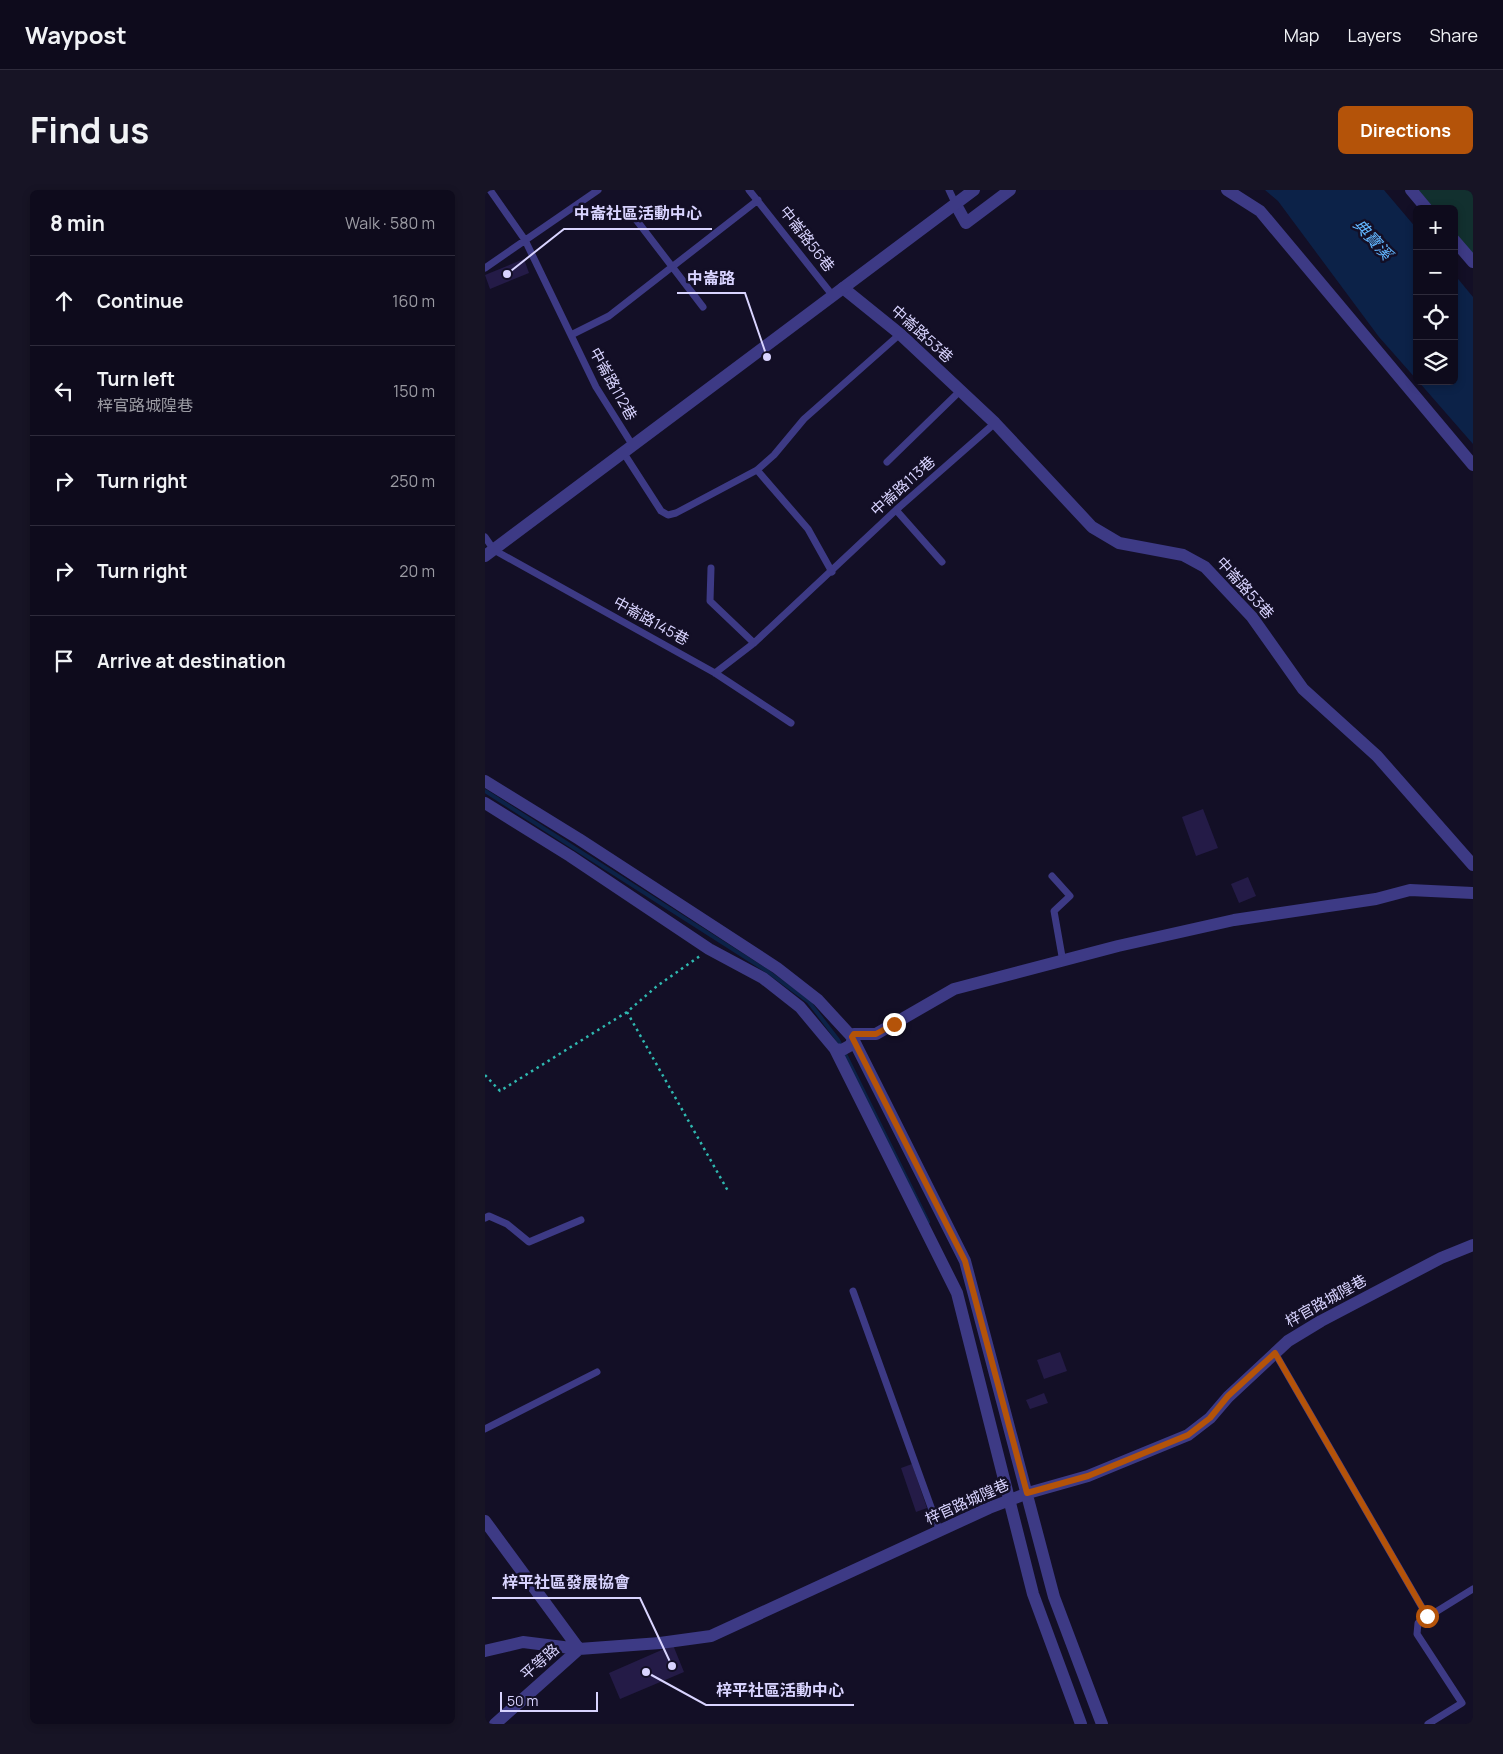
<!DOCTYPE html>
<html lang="en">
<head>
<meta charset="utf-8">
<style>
  body { margin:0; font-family:Manrope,"Noto Sans TC",sans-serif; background:#171425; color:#f1f3f6 }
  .controls { position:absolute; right:15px; top:15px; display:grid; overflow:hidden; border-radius:8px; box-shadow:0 2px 8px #0003 }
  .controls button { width:45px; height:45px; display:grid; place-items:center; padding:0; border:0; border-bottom:1px solid #2e2b3b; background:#0e0b1c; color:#f1f3f6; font:25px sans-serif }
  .scale { position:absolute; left:15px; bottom:12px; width:98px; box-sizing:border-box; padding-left:5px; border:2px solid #d9d4ff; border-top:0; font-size:14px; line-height:18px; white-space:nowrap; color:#d9d4ff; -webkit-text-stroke:4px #130f26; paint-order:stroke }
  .stop { position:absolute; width:15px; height:15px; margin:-11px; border:4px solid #b45309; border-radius:50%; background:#fff }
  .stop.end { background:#b45309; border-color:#fff; box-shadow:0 1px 5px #0008 }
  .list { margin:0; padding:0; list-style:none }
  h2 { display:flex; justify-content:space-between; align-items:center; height:65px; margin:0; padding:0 20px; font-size:21px }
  h2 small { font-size:16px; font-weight:400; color:#9b9ba3 }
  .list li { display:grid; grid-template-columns:32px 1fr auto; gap:15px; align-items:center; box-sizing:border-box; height:90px; padding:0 20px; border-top:1px solid #2e2b3b }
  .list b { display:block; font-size:19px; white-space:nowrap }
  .list p { margin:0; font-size:16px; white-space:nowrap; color:#9b9ba3 }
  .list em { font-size:16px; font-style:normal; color:#9b9ba3 }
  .icon { flex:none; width:28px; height:28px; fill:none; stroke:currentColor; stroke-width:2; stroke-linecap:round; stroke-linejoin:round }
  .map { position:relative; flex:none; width:988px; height:1534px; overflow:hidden; border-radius:8px }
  header { display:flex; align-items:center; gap:30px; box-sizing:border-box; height:70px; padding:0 25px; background:#0e0b1c; border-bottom:1px solid #2e2b3b }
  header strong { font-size:24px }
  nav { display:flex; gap:28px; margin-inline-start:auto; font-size:18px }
  .intro { display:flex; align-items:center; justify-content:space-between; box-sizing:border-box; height:120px; padding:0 30px }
  h1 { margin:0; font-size:35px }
  .button { padding:12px 22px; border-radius:8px; background:#b45309; color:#fff; font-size:18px; font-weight:700 }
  main { display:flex; gap:30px; padding:0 30px }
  aside { flex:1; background:#0e0b1c; border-radius:8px; box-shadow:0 2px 8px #0003 }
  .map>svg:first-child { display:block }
</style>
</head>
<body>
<header>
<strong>Waypost</strong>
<nav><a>Map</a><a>Layers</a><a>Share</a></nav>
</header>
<div class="intro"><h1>Find us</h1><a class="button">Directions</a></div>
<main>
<aside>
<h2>8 min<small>Walk · 580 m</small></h2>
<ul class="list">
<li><svg class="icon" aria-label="ahead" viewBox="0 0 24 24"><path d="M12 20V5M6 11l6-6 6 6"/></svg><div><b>Continue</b></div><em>160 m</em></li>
<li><svg class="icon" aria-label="left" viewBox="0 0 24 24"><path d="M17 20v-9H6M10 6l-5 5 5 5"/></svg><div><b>Turn left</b><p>梓官路城隍巷</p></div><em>150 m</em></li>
<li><svg class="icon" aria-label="right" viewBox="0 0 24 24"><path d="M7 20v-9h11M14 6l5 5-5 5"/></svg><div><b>Turn right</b></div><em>250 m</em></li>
<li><svg class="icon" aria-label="right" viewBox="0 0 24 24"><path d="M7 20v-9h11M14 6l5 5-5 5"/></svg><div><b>Turn right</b></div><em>20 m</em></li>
<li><svg class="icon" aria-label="arrive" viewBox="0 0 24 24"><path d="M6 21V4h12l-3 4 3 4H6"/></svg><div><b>Arrive at destination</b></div></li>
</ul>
</aside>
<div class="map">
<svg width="988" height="1534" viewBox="0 0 988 1534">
  <rect width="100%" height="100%" fill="#130f26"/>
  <path fill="#12302f" d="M933,0H988V64L969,43V19H949Z"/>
  <path fill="#0c2248" d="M780,0H899L932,39V190L894,147L793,11Z
    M969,84L988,107V254L933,191H969Z"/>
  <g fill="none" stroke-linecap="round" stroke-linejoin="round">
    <path stroke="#0c2248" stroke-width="4" d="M0,601L282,781L324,812L353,850L443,1032"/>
  </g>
  <path fill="#241b47" d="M39,69L44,83L5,99L0,85Z
    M718,619L733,658L711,666L697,627Z
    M763,687L771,706L754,713L746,694Z
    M575,1162L582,1181L559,1189L552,1170Z
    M559,1203L563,1213L545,1219L541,1210Z
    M427,1274L442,1318L431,1322L416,1278Z
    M188,1455L199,1482L135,1509L124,1483Z"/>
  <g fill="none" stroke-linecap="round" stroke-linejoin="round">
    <path stroke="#2fb8b0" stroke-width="2.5" stroke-dasharray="2.5 4" stroke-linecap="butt" d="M142,822L243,1001
      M0,885L15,901L142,822L172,796L215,766"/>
    <path stroke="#3d3a85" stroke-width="7" d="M5,0L40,50L111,197L148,256
      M264,0L348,106
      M464,0L471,15
      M146,23L218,117
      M0,78L113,0
      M86,145L124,126L273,10
      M138,262L176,321L183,325L191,323L272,280L289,265L319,229L415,144
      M402,272L475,201
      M272,280L323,339L347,382
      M411,320L457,372
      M0,347L9,360L230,483L306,533
      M226,378L225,411L269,453
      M230,483L269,453L411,320L510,233
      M567,686L585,706L569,721L578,772
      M0,1028L4,1026L22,1034L44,1052L96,1030
      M368,1101L455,1342
      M790,1163L942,1426
      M0,1239L112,1182
      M943,1534L977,1513L932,1444L933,1433L988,1399"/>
    <path stroke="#3d3a85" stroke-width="12" d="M742,0L775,21L988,275
      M926,0L942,19
      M471,15L481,33L525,0
      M969,50L988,72
      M358,98L415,144L510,233L607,337L634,353L698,365L720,377L767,427L818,499L892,566L988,675
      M0,591L94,649L292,778L333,810L367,847L480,1071L569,1407L617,1534
      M0,613L85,666L224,759L278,788L315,817L350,859L472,1103L548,1404L596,1534
      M350,859L357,860L366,855L369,844H391L469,799L633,756L749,730L891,709L925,700L988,703
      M0,1331L94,1459L10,1534
      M0,1461L38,1452L94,1459L175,1453L226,1446L504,1318L543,1303L603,1286L703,1245L725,1228L743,1207L803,1151L836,1131L956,1068L988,1055"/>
    <path stroke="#3d3a85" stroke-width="12" d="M0,366L489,0"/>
  </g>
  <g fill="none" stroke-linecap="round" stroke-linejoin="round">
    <path stroke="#b45309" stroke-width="6" d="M409,834L391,844H369L367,847L480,1071L542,1303L603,1286L703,1245L725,1228L743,1206L790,1163L942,1426"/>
  </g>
  <g text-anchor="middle" stroke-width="5" stroke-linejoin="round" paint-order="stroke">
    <g font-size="15" fill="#d9d4ff" stroke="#130f26">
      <text transform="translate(322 49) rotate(52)" y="5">中崙路56巷</text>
      <text transform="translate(437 144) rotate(42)" y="5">中崙路53巷</text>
      <text transform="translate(128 194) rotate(61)" y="5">中崙路112巷</text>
      <text transform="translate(418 296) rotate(-42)" y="5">中崙路113巷</text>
      <text transform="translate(760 398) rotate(48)" y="5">中崙路53巷</text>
      <text transform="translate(166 431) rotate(29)" y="5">中崙路145巷</text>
      <text transform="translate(841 1111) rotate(-29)" y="5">梓官路城隍巷</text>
      <text transform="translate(482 1312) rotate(-24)" y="5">梓官路城隍巷</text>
      <text transform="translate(55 1472) rotate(-42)" y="5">平等路</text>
    </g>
    <g font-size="16" font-style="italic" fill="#62b6ff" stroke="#130f26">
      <text transform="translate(888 49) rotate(48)" y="6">典寶溪</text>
    </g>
  </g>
  <path fill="none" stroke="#d9d4ff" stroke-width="2" d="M22 84L79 39H227M282 167L260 103H192M187 1476L155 1408H7M161 1482L221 1515H369"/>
  <g fill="#d9d4ff" stroke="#130f26" stroke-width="2">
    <circle cx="22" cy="84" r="5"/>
    <circle cx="282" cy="167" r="5"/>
    <circle cx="187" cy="1476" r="5"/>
    <circle cx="161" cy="1482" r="5"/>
  </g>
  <g font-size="16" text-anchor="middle" font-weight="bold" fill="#d9d4ff" stroke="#130f26" stroke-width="5" stroke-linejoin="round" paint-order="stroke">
    <text x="153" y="29">中崙社區活動中心</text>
    <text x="226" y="94">中崙路</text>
    <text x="81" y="1398">梓平社區發展協會</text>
    <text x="295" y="1506">梓平社區活動中心</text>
  </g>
</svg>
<div class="controls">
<button>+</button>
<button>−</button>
<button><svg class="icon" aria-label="locate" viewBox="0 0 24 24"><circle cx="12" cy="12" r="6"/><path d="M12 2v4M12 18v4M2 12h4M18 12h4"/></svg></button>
<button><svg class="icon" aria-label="layers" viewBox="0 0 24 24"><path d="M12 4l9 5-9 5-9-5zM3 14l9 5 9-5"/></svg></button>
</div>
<div class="scale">50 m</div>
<div class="stop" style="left:942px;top:1426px"></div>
<div class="stop end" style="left:409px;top:834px"></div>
</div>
</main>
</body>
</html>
